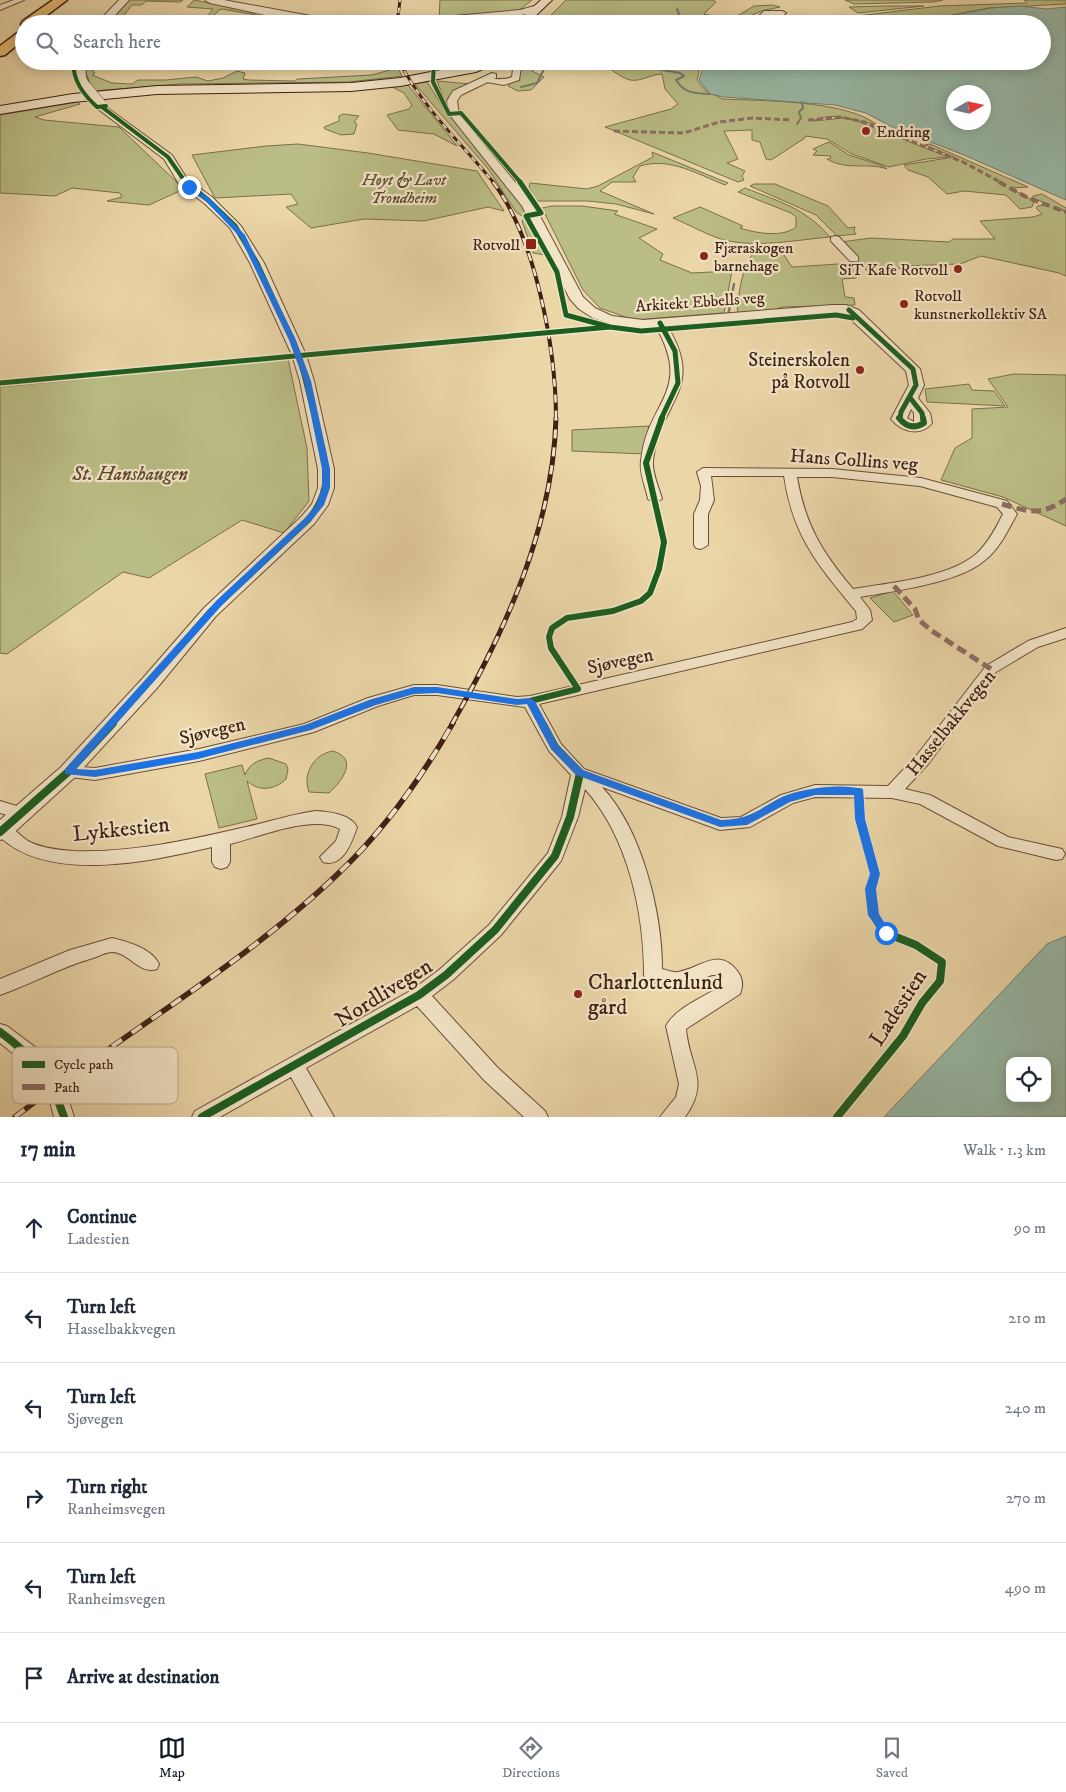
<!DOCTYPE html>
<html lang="en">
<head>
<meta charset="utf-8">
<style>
  body { margin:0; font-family:"IM FELL DW Pica",serif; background:#f2f2f3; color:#1f2937 }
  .controls { position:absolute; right:15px; bottom:15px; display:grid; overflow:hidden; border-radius:10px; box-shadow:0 2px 12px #0003 }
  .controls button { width:45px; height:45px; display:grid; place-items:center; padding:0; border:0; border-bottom:1px solid #e0e1e3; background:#fff; color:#1f2937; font:25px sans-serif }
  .compass { position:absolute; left:946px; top:85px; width:45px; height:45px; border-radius:50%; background:#fff; box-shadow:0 2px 12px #0003; rotate:81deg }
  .stop { position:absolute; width:15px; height:15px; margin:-11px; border:4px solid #1a73e8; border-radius:50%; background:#fff }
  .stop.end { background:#1a73e8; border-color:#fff; box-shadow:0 1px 5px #0008 }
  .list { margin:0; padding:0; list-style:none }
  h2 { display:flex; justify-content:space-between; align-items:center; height:65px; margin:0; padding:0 20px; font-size:21px }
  h2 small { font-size:16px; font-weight:400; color:#747a83 }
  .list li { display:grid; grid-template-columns:32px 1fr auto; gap:15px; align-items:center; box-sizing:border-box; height:90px; padding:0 20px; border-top:1px solid #e0e1e3 }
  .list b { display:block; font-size:19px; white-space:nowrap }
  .list p { margin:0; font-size:16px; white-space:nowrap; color:#747a83 }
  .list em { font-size:16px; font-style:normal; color:#747a83 }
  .icon { flex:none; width:28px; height:28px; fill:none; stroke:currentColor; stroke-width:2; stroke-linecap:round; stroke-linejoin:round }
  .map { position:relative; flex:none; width:1066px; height:1117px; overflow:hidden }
  .search { position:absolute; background:#fff; box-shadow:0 2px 12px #0003; left:15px; right:15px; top:15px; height:55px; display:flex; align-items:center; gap:12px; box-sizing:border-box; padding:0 18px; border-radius:28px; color:#747a83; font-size:19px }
  .sheet { height:605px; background:#fff }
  nav { display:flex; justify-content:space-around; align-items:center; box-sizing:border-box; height:70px; border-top:1px solid #e0e1e3; background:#fff; font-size:14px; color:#747a83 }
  nav a { display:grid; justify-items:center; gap:2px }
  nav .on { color:#111827 }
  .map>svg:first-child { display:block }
</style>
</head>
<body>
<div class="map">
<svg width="1066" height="1117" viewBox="0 0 1066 1117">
  <rect width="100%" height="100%" fill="#ebd6a8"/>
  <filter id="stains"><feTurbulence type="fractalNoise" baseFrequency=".004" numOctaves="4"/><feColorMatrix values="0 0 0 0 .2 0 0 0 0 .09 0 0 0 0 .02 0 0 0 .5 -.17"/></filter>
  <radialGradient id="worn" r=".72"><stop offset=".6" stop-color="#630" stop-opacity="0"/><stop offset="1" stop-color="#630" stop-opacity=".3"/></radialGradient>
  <path fill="#babd85" stroke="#7c6e4c" d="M129,0H183L180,2L146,1L142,5H132L117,24H105Z
    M194,0L273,16L268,24H265L269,18L267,17L222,9L219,10L206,24H201L213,9L187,7Z
    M440,0H532L517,12L439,19Z
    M566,0H713L716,2L704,14L713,16L702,24H610L619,16L607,24H542Z
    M845,0H943L934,2L854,4Z
    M1024,0H1066V4L989,8L905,24H792L939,6L1027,3Z
    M773,5L780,7L761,11L740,21L708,24L716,17L734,18L754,6Z
    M883,6H924L858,13L849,7Z
    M386,61H394L402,76L349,82L180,84L93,91L84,68V65L100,64L87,66L95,73L92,75L112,83L132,84L138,80H166L196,77L208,81L223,78L237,71L245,73L243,79L249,80L294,81L298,79L372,75L390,70Z
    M520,61H539L532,71L544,77L531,90L518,91L508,86L520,76Z
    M594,61H727L700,67L697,80L706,91L723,99C763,101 844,100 876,124C855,122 836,110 813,121L844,118L857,121L948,157L926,159L889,167L852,154L827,139L805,136V138L771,160L766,159L760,142L752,140V130L724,131L738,159L727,163L745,171L742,176L744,180L738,182L605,127L671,109L678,104L665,89L662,74C651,74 641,82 630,80C618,77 607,64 594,61Z
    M437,81L471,84C459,90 447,93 448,109Z
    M427,82L448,115H450L502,177L528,214L522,216L516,212L489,170L415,84Z
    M408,85L457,146L434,134L398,130L387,115L409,109L412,105L404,93L392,87Z
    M78,102L80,104L35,117L44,120L119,127L184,189L149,205L107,201L122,197L120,193L72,188L55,196L0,193V115Z
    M343,114L359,116L354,122L357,124L354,134L341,135L325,129L324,127L339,121V116Z
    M829,142L849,155L883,166L887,169C868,162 846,171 827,159H830L831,156L813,155L817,151L813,149Z
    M298,144L368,153L477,171L504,211L488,207L424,221L364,219L311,228L286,207L298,204L291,194L215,198L192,155L266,146Z
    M930,144L1028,187L1010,188L1034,201L1032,207L1020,209L1006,195L964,191L947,194L928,177L908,170L904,165L954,157L925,145Z
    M652,152L728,183L725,185C697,174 670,157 640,166L633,177L636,182H612L600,191L654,214L616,204L588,201H536L529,188L530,183L587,189L598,186L653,157Z
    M754,184H775L828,206L848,228L855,227L854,231L856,234L837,236L816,215L750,186Z
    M745,188C780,202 805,208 830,237C796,240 757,248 724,240C707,235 690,225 673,218L700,207L743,226L740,228C755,233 783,238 796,227V217L791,213L738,192Z
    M1042,194L1066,208V211L1060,209L1066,212V276L1059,273L981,256L960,264L903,266L904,268L881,270L879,273L870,274L841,242L871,238L949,242L953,239H995L980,221L1033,217L1042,214L1036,208L1038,206L1048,204L1033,198V196Z
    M552,206H582L618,211L614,214L657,229L639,238L663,254L660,260L692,273L732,271L724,313L634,320L600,308L583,290L542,208Z
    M525,217L545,255L533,253L534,244L529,241L522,221Z
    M778,246L792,267L854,263L858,274L856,278L842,279L845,297L854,298L855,305L782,307L770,312L737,315C739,290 741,267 758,247Z
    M288,359L307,448L309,501L284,533L242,520L149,578L123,572L7,654L0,653V387Z
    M1014,374L1066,375V526L1003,497L941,480L955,448L972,438V409L1008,407L988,379Z
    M969,384L972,390L994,391L1005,406L927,402L925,389Z
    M649,426L646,454L572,451V430Z
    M893,591L913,615L894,622L870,598Z
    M333,751C359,759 342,781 329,793L309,792C302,774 314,754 333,751Z
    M269,758L286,764L288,769L286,779C275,790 259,792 247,781L257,819L219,828L205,774L242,765L245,775C249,764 258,760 269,758Z"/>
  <path fill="#98b9a7" stroke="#747c6c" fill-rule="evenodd" d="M1019,6L1047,9L1066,7V200L964,155L892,127L866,113L835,105L724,97L710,94L699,80L704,65L727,61H1042V24H905L991,8ZM984,92V122H954V92Z
    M1066,936V1117H884L1047,944ZM1010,1061H1047V1098H1010Z"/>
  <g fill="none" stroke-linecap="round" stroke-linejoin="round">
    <path stroke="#747c6c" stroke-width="2" d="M677,9L680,16L687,17
      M610,61L680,73L684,76L676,80C685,94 694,93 710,94
      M521,87L537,83L544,69L553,61
      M797,124L801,118L799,112L803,108L802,102"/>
    <path stroke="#747c6c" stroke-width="2.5" d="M728,316L734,284"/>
    <g stroke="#6a4e39" stroke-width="2">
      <path id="minor" d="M14,0H24L0,10V5Z
        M764,11H782L786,13C773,27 742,24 724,24L757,18Z
        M514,61H522L519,80L504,85L481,81C488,76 500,82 512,77Z
        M835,236L839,237L858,257V261H850L831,241V237Z
        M660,320L664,321C709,389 659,400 653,461C652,474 659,487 662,499L655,503L648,499C646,487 639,474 641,461C647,399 695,393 654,323Z
        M703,468L832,469L921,478L1007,501L1017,514C1008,530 999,550 984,561C958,583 894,591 860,597L870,610L872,620L862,629L539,704L561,744L584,769L721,818L741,817L781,795L815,785L888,786L917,755L986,666L1028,641L1066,628V638L1038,647L996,672L929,763L905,789L930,795L1008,837L1062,849L1065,854L1062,859L1056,860L998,846L920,804L892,798L815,797L793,803L750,827L720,830L602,787C642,830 662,912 662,969C667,970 673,973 678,972C701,968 719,946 738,972C743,979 743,987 740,994L686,1029C689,1066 711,1081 685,1117H660L676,1097L679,1084L666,1026C676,1007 706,996 723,985L718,975H712L677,988L646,980L644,975C644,912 628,837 585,789L578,817L561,861L501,935L453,980L432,996L498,1068L545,1111L548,1117H524L484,1080L417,1006L306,1068L334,1117H313L291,1077L220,1117H192L195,1111L412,990L439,970L489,925L548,853L562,817L571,775L549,751L525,707L437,695H414L378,706L314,732L199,761L95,780L62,776L60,772L62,768L68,766L95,768L199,749L304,724L368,698L414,685H437L517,697L530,696L852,622L857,619L856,611C818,565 793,537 784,476H711L714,500L708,514V545L701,549L696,548L694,545V514L700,500L701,486L697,472ZM797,477H832L920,486L997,507L1003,514C996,528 987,545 975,555C947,578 888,583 853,589C822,552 805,525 797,477Z
        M0,801L27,809L29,813L27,817L21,819L0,813Z
        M316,811C330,812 350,814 357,827C352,842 343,868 323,862L320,857L336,841L340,829C313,814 259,837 230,844V862L227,867L221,869L215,867L212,862V847C152,861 50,884 0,837V825C10,823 20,836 28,841C41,848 58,850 73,851C131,853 189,840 246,827C269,822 292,814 316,811Z
        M112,938C128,942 151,948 159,964L157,969C139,975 129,952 112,952C106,952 99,956 93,958C61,967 32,984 0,995V979L70,950Z
        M0,1024L7,1026L43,1053L46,1059L43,1065C28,1070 12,1052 0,1043Z
        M59,1089L66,1092L74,1117H54L49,1098L52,1092Z"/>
    </g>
    <g stroke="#6a4e39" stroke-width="2">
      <path id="tertiary" d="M119,0H129L107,24H96Z
        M205,0H224L327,19L443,17L520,10L538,5L543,8C524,24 347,27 315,23C280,20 245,10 210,3Z
        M75,61H85L86,77L90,86L89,88L85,89C75,85 75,71 75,61Z
        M492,73L496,74V78L461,95L457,101L459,114L534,205L583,297L595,308L612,316L643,320L832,305H846L859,310L920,369L924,385L918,398L930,413L932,423C921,437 901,432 891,419L909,385L906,371L844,313L643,328L615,325L593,318L579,309L570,299L522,206L449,114L447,101L453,91ZM911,409L914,413V422L907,418Z
        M102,104L172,155L187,179L212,197L241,226L264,263L306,355L314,381L334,469V488L328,505L314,524L216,616L157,688L75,777L8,838L0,840V820L61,767L143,678L204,608L302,516L312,504L318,488V469L300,381L292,355L250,263L230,228L204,203L179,184L164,159L98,109V105Z"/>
    </g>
    <g stroke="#3f2014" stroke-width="2">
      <path id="secondary" d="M541,0H552L527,24H515Z
        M454,61L464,65L477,64V61H489V66L476,72L400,86L351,91L157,94L73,102L0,114V106L73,94L157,86L351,83L400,78L451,68L448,65Z"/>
    </g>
    <g stroke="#3f2014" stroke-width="3">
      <path id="trunk" d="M53,0H67L35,24H24L23,27L21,24L23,21Z
        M24,28V39L5,55L0,56V46Z"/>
    </g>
    <use href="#minor" fill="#f2e4c6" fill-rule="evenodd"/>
    <use href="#tertiary" fill="#f2e4c6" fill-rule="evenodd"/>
    <use href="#secondary" fill="#f2e4c6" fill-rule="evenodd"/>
    <use href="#trunk" fill="#e6bb74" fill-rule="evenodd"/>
    <g stroke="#3f2014" stroke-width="3">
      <path id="rail-far3" d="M397,24L400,0
        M399,61C423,108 461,143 494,183"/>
    </g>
    <g stroke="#3f2014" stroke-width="4">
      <path id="rail-far2" d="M493,182C536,238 556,350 556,419"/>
    </g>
    <g stroke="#3f2014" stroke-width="5">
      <path id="rail-far1" d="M452,724C505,631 553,528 556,418"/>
    </g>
    <g stroke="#3f2014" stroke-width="5.5">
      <path id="rail" d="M15,1117C123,1033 246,964 344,868C387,826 423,775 453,723"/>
    </g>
    <use href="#rail-far3" stroke="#f2e4c6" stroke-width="2" stroke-dasharray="5.5" stroke-linecap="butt"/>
    <use href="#rail-far2" stroke="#f2e4c6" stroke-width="2.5" stroke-dasharray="8" stroke-linecap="butt"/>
    <use href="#rail-far1" stroke="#f2e4c6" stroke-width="3" stroke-dasharray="9" stroke-linecap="butt"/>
    <use href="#rail" stroke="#f2e4c6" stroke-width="4" stroke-dasharray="12" stroke-linecap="butt"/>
    <g stroke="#6a4e39" stroke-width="12" stroke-linecap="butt">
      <path id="tertiary-bridge" d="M85,86L101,105"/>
    </g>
    <use href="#tertiary-bridge" stroke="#f2e4c6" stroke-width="11"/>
    <path stroke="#8d6e63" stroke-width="3" stroke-dasharray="6 3" stroke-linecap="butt" d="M808,120L841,117L864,122L963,162L1002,183
      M614,131L684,133L719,122L753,118L792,120"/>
    <path stroke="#8d6e63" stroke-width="4" stroke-dasharray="8 4" stroke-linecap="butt" d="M999,182L1028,198L1066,212"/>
    <path stroke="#8d6e63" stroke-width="5" stroke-dasharray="10 5" stroke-linecap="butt" d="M1002,504C1030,512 1041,516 1066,499
      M894,586L915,609L919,620L932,631L991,669"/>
    <g stroke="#f2e4c6" stroke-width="5.5">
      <path id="cycleway-far3" d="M73,61C73,81 83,94 97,107L106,106
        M434,61L433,82L449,114L461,113L521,183
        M102,107L168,157L186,183"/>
    </g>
    <g stroke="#f2e4c6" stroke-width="8">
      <path id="cycleway-far2" d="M185,182L208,200L235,226L257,263L299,355L315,419
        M520,182L541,213L526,216L557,272L566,315L610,327L641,331L836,315L853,318
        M849,310L913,369L916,385L901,412L900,419
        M660,323L675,351L678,383L661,419
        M0,383L610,327
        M911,399L922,413L923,419"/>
    </g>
    <g stroke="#f2e4c6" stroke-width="9">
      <path id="cycleway-far1" d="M899,418C906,427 914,429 924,423L923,418
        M112,724L210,612L308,520C337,484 324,459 315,418
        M543,724L530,701L578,689L551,648L549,637L552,628L567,618L613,611L641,601L650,593L659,569L664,542L646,463L662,418"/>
    </g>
    <g stroke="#f2e4c6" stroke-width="11">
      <path id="cycleway" d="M0,832L68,772L113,723
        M0,1032C32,1055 52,1079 64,1117
        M202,1117L419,995L446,975L495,930L555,856L570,817L580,773L555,747L542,723
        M837,1117L903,1036L922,1003L940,981L942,962L916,945L886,933L874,915L871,889L875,874L860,819L859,792"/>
    </g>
    <use href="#cycleway-far3" stroke="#1b5e20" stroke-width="4"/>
    <use href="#cycleway-far2" stroke="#1b5e20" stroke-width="5"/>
    <use href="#cycleway-far1" stroke="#1b5e20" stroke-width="6"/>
    <use href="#cycleway" stroke="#1b5e20" stroke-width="8"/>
  </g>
  <path fill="#1a73e8" d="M187,185H191L210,199L245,235L296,340L311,381L330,469V488L324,505L311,521L223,604L76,769L95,770L198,752L305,725L369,700L414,687H437L517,699L530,698L535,701L558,745L583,770L721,820C751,819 757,810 782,797C802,788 841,783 863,789L865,819L880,874L876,889L879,914L891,933L889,936H882L868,915L865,889L870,874L855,819L854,795H815L790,802L747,825L720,827L576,775L551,749L527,704L517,705L437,693L414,694L376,705L311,730L198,759L95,777L65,774V769L217,600L305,518L316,505L322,488V469L304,381L289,340L240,237L206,201L187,188Z"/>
  <g fill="#8f2418" stroke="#f2e4c6" stroke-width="2">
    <circle cx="866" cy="131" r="5"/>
    <rect x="525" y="238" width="12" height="12" rx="2.5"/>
    <circle cx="704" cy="256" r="5"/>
    <circle cx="958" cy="269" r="5"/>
    <circle cx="904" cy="304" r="5"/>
    <circle cx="860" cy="370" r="5"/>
    <circle cx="578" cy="994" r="5"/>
  </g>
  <g text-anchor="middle" stroke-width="4.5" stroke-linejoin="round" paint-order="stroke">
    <g font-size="16" fill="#3f2014" stroke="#f2e4c6" text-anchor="start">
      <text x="876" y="137">Endring</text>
      <text x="520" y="250" text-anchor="end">Rotvoll</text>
      <text x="714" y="253">Fjæraskogen<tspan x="714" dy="18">barnehage</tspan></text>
      <text x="948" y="275" text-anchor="end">SiT Kafe Rotvoll</text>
      <text x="914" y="301">Rotvoll<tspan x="914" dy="18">kunstnerkollektiv SA</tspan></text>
    </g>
    <g font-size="16" font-style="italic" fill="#5e4730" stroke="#f2e4c6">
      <text x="404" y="185">Høyt &amp; Lavt<tspan x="404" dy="18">Trondheim</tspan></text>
    </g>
    <g font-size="16" fill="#3f2014" stroke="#f2e4c6">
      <text transform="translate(700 301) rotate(-4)" y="6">Arkitekt Ebbells veg</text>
    </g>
    <g font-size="19" fill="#3f2014" stroke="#f2e4c6" text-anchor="end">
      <text x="850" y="366">Steinerskolen<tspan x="850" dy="22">på Rotvoll</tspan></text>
    </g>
    <g font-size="19" fill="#3f2014" stroke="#f2e4c6">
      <text transform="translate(854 459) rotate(4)" y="7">Hans Collins veg</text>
      <text transform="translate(620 660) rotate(-12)" y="7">Sjøvegen</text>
      <text transform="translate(950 722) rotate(-51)" y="7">Hasselbakkvegen</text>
      <text transform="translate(212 730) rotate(-13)" y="7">Sjøvegen</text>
    </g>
    <g font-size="19" font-style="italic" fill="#5e4730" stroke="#f2e4c6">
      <text x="130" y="480">St. Hanshaugen</text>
    </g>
    <g font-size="22" fill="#3f2014" stroke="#f2e4c6">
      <text transform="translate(121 828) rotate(-6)" y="8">Lykkestien</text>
      <text transform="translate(383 992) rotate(-32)" y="8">Nordlivegen</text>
      <text transform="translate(897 1007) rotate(-57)" y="8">Ladestien</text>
    </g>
    <g font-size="22" fill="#3f2014" stroke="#f2e4c6" text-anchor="start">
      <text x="588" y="989">Charlottenlund<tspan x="588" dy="25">gård</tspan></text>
    </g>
  </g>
  <rect x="12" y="1047" width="166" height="57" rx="8" fill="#f2e4c6" stroke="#bca991" stroke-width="1"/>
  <rect x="22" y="1061" width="23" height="7" fill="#1b5e20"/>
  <rect x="22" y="1084" width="23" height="6" fill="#8d6e63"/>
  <g font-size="14" fill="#3f2014">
    <text x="54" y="1069">Cycle path</text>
    <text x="54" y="1092">Path</text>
  </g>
  <rect width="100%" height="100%" filter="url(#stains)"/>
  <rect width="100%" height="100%" fill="url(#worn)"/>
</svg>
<div class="controls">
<button><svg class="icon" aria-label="locate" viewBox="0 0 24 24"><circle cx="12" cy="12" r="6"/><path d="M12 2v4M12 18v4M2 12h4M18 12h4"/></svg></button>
</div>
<svg class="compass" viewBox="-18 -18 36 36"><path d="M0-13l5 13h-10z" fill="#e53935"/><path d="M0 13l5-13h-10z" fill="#747a83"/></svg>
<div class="stop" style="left:886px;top:933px"></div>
<div class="stop end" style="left:189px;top:187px"></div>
<div class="search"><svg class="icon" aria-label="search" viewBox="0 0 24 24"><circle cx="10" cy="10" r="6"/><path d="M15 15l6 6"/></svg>Search here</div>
</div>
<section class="sheet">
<h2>17 min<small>Walk · 1.3 km</small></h2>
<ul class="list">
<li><svg class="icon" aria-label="ahead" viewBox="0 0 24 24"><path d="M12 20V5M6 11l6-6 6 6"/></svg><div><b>Continue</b><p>Ladestien</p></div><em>90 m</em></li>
<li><svg class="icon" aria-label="left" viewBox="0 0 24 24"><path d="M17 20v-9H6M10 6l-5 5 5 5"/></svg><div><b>Turn left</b><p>Hasselbakkvegen</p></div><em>210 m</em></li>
<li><svg class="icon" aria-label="left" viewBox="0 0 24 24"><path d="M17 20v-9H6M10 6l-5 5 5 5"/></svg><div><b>Turn left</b><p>Sjøvegen</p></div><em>240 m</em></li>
<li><svg class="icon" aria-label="right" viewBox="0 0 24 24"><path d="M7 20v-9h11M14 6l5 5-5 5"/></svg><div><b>Turn right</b><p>Ranheimsvegen</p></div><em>270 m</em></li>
<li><svg class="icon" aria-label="left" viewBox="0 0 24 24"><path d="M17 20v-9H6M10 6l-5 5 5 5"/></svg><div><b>Turn left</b><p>Ranheimsvegen</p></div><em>490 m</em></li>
<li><svg class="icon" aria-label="arrive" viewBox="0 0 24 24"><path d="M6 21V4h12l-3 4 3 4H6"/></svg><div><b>Arrive at destination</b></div></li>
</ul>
</section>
<nav>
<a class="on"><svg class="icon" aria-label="map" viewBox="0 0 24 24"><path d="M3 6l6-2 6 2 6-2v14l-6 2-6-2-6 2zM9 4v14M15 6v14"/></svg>Map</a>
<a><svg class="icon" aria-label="directions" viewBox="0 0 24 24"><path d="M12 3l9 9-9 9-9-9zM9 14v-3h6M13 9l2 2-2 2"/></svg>Directions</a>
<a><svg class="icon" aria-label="saved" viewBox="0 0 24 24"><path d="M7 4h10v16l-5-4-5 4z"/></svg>Saved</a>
</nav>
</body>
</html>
